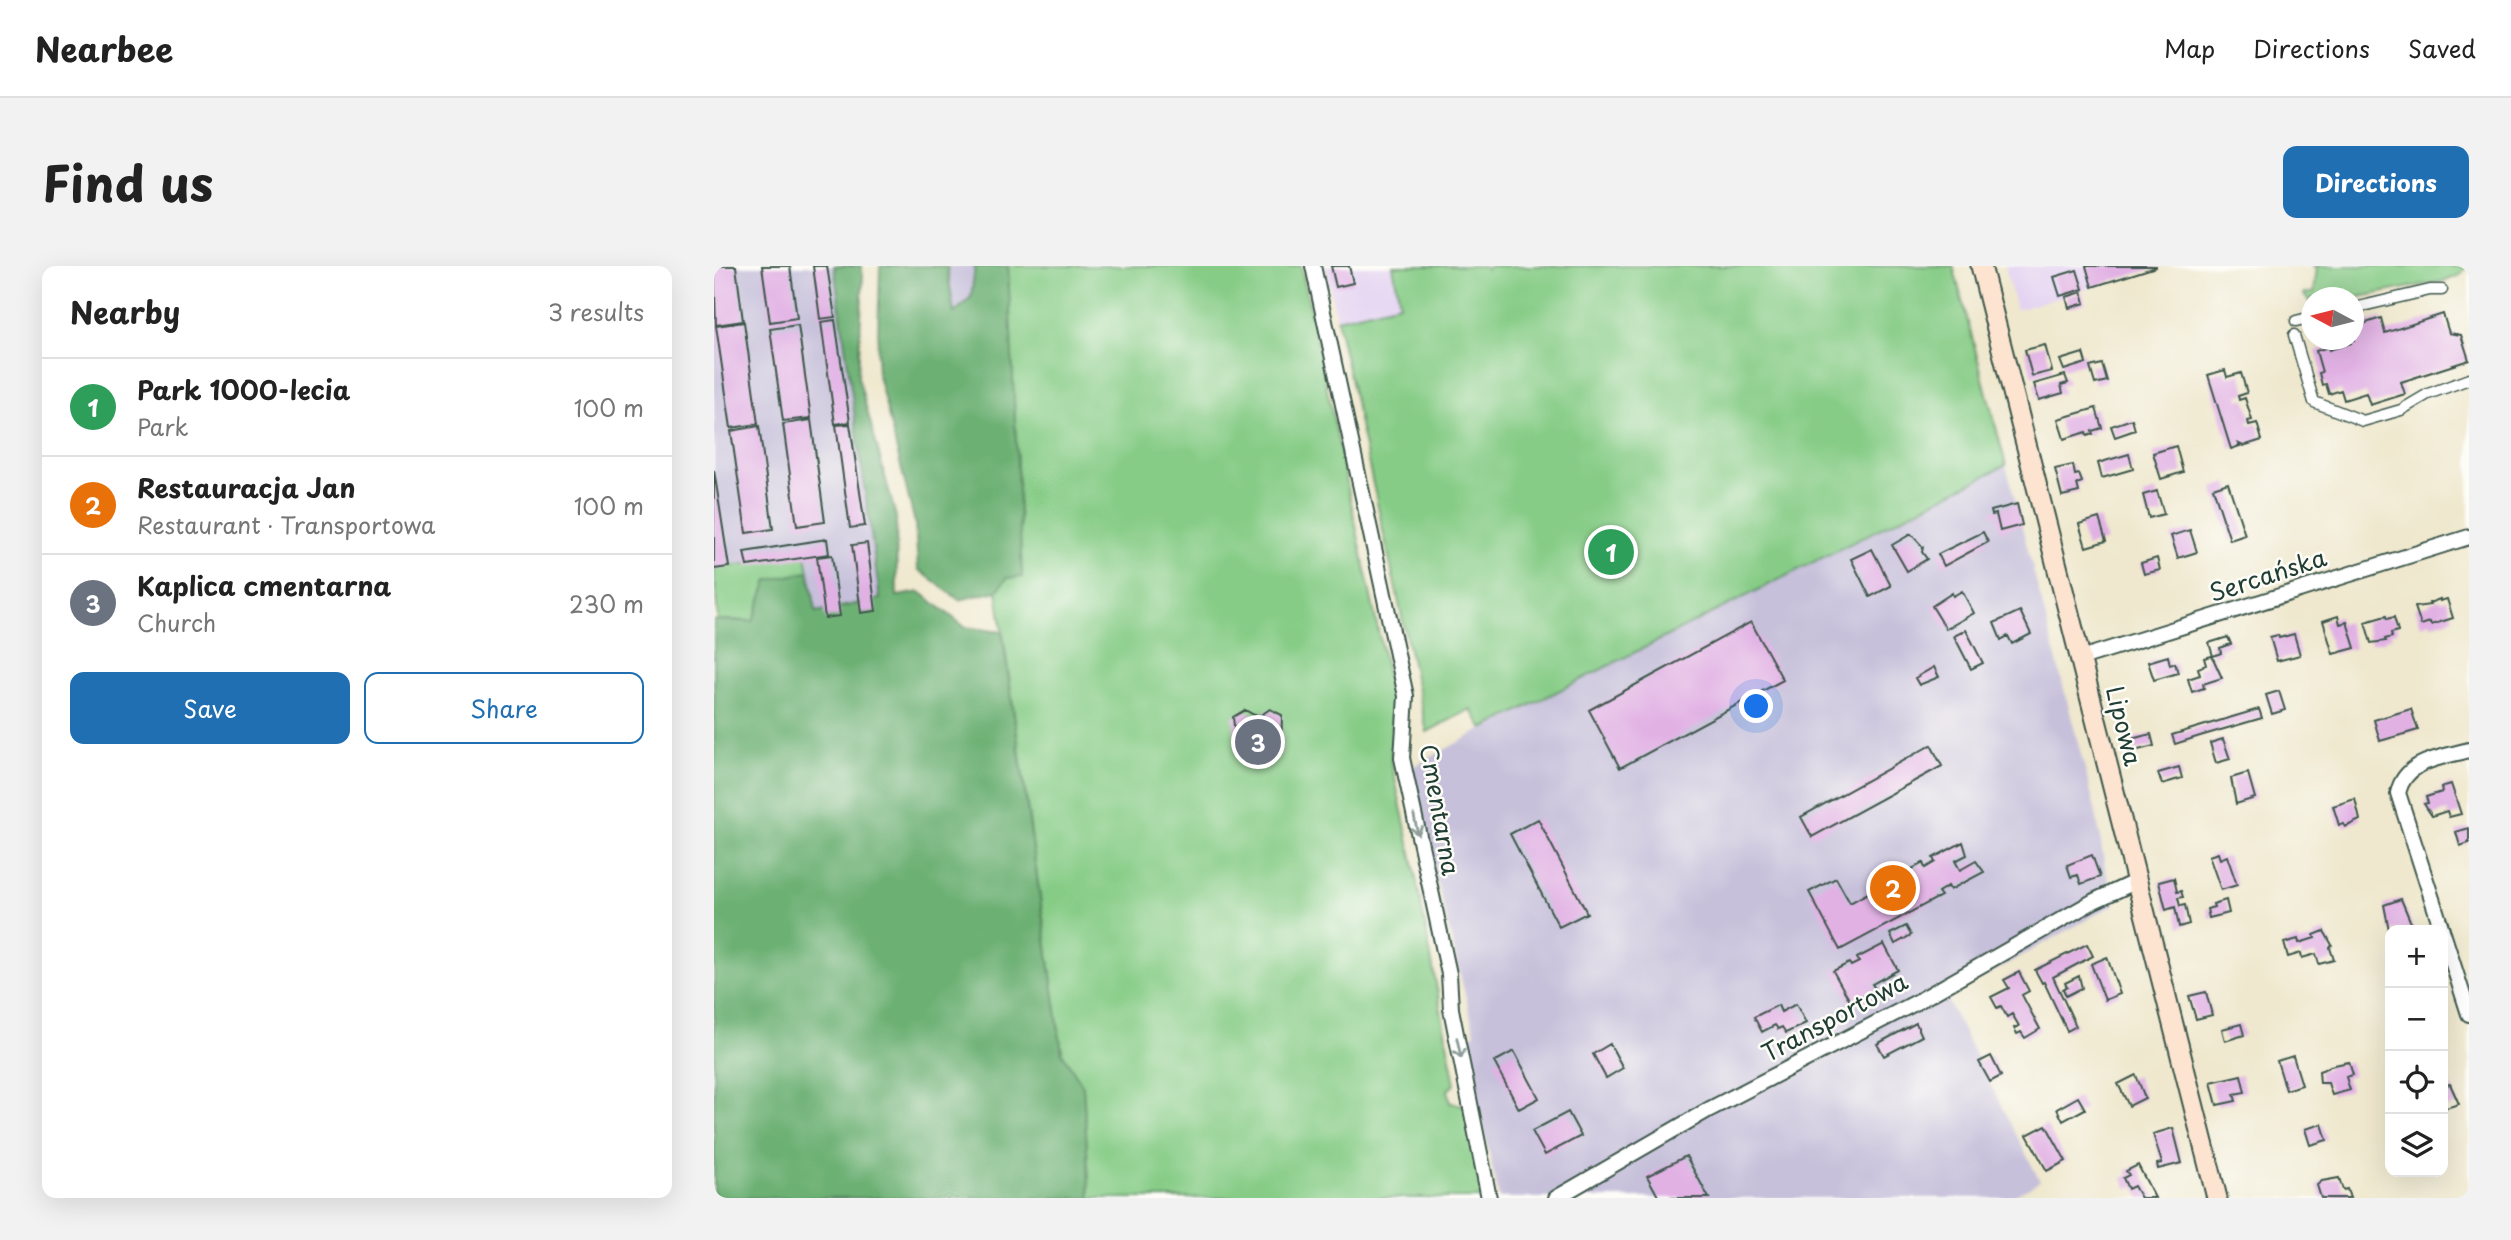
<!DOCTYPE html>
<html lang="en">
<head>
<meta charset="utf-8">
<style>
  body { margin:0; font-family:"Playpen Sans",sans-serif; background:#f2f2f2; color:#222 }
  .controls { position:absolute; right:21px; bottom:21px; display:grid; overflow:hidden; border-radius:14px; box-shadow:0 7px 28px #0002 }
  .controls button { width:63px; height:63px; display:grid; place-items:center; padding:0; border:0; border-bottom:2px solid #e0e0e0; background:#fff; color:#222; font:35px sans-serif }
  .compass { position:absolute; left:1587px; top:21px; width:63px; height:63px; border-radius:50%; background:#fff; box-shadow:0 7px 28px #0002; rotate:277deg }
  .you { position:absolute; left:1043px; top:441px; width:24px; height:24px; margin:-18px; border:5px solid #fff; border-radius:50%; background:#1a73e8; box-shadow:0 0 0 10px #1a73e833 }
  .badge { display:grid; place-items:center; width:46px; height:46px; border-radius:50%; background:#1f6fb2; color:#fff; font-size:23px; font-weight:700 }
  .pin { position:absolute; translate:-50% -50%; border:4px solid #fff; box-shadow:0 2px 7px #0006 }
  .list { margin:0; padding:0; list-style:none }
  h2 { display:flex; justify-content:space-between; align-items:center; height:91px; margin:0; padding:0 28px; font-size:30px }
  h2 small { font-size:23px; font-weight:400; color:#767676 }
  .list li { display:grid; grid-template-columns:46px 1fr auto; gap:21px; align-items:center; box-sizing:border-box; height:98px; padding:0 28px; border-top:2px solid #e0e0e0 }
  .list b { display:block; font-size:26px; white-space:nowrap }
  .list p { margin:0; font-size:23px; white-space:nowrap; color:#767676 }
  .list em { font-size:23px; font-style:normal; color:#767676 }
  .actions { display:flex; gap:14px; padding:21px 28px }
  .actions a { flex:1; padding:16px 0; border:2px solid #1f6fb2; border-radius:14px; text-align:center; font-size:24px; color:#1f6fb2 }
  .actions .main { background:#1f6fb2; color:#fff }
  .icon { flex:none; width:38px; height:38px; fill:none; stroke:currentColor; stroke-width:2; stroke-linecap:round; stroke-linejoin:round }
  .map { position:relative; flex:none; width:1755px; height:932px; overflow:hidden; border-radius:14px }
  header { display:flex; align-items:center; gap:42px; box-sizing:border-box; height:98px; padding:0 35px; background:#fff; border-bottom:2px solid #e0e0e0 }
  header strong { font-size:33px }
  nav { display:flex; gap:38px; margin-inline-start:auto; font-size:24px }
  .intro { display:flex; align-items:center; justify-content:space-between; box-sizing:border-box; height:168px; padding:0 42px }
  h1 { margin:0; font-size:49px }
  .button { padding:18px 32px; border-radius:14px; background:#1f6fb2; color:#fff; font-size:24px; font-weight:700 }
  main { display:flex; gap:42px; padding:0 42px }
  aside { flex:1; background:#fff; border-radius:14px; box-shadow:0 7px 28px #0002 }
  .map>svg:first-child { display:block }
</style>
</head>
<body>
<header>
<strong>Nearbee</strong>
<nav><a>Map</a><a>Directions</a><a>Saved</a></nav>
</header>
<div class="intro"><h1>Find us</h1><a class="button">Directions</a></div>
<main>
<aside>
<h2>Nearby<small>3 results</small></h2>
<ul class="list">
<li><span class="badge" style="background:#2e9e5b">1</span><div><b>Park 1000-lecia</b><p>Park</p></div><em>100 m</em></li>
<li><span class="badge" style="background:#e8710a">2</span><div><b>Restauracja Jan</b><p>Restaurant · Transportowa</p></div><em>100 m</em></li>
<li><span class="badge" style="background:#6b7280">3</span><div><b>Kaplica cmentarna</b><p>Church</p></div><em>230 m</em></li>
</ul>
<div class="actions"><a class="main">Save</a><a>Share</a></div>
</aside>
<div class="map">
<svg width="1755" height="932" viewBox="0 0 1755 932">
  <rect width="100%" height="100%" fill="#fdfcf7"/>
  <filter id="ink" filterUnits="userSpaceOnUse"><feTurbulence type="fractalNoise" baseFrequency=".0143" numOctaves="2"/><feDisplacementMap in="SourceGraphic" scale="14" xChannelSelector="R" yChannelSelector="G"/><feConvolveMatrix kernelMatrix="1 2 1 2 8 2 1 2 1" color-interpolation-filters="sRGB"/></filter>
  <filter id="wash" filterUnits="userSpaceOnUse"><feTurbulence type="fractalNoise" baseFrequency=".00686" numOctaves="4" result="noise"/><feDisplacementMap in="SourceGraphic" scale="28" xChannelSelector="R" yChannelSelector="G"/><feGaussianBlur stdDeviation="1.57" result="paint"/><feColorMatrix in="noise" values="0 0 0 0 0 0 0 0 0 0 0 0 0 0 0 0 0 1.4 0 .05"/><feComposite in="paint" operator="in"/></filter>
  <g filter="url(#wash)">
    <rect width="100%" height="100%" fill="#efe8ce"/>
    <path fill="#e4d3f2" d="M611,0H679L686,38L623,53Z
      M1291,0H1448L1302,44Z"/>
    <path fill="#c6c0da" d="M0,0H120L166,334L102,346L92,290L0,302Z
      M233,0H261L257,31L240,47Z
      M1292,199L1382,546L1391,602L1401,638L1232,732L1326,915L1296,932H785L750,773L761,768L695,503L769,463Z"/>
    <path fill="#86cc86" stroke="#52845d" stroke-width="2" d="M294,0H587L679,435L677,495L698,591L741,818L734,824L736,837L751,839L771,932H376L369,821L348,787L283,325L293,312L308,311Z
      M679,0H770L772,3L777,0H1239L1292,199L769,463L757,443L713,466L623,53L686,38Z
      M1598,0H1753L1746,9L1734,14L1640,32H1598L1597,37L1590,29V27H1600L1603,1Z
      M92,290L95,306L54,314L40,355L4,354L0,302Z"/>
    <path fill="#6cb073" stroke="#467654" stroke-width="2" d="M120,0H147L149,10L144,111L182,251L183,330L206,326L251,361L288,366L348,787L369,820L376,932H0V354L39,355L54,314L95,306L102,346L166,333Z
      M166,0H233L240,47L257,31L261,0H294L308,311L293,312L283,325L245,334L204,303L201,257L163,105Z"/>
    <g id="blocks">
      <path fill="#e1b1e4" d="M0,0H22L29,55L2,59Z
        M48,0H76L83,52L56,56Z
        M99,0H113L121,51L106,53Z
        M617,0H635L639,17L622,21Z
        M1372,0H1442V1L1378,21Z
        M1363,4L1369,23L1346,30L1340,11Z
        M1368,26L1371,37L1355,42L1352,31Z
        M1729,48L1735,67L1747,69L1755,94L1687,116L1691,128L1656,139L1652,127L1630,134L1627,124L1615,128L1612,118L1608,119L1605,107L1608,106L1602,85L1614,81L1615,84L1637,77L1636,74H1640V61L1667,52L1671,67Z
        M121,54L136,156L121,158L107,56Z
        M30,56L44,158L17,162L2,60Z
        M84,59L97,152L69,155L56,63Z
        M1331,79L1338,105L1318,110L1311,84Z
        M1369,87L1372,97L1350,104L1346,94Z
        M1388,98L1393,115L1381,118L1376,101Z
        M1511,104L1513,111L1527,107L1533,127L1524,130L1525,134L1531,132L1538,154L1534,155L1535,159L1543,157L1548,174L1529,180L1525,178L1526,180L1517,183L1494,109Z
        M1351,109L1354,117L1347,119L1349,127L1325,134L1320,118Z
        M1382,142L1388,162L1378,165L1379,168L1373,170L1372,166L1350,173L1344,153Z
        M1418,153L1421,164L1401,171L1397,160Z
        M97,154L111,256L83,260L69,158Z
        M136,158L151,260L136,262L122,159Z
        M45,160L59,263L32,267L17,165Z
        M1462,180L1469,206L1447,213L1439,187Z
        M1415,188L1419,203L1388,212L1384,197Z
        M1359,199L1361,209L1365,208L1368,216L1363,218L1365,226L1348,230L1341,203Z
        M0,204L15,301L0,303Z
        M1514,217L1531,269L1516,274L1499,222Z
        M1443,225L1450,248L1435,252L1429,229Z
        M1303,238L1308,259L1286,265L1282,248L1278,249L1277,245Z
        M1385,252L1392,275L1372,281L1365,258Z
        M1476,264L1483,286L1464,292L1457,270Z
        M1269,266L1274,276L1230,300L1224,288Z
        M1197,268L1209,281L1208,286L1213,293L1193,305L1178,279Z
        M113,273L115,288L33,300L30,286Z
        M153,277L162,345L147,347L138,279Z
        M1158,283L1177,320L1156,331L1137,293Z
        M118,289L126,350L111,352L103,291Z
        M1443,292L1446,304L1430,308L1427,297Z
        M1248,325L1260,347L1232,363L1218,340L1238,327L1239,330Z
        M1726,333V335L1733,333L1739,352L1717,359L1716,356L1707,359L1701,341L1716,339L1715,337Z
        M1306,345L1317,368L1298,378L1294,370L1287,374L1280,357Z
        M1624,350L1626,358L1633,356L1641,382L1619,388L1609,355Z
        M1672,350L1673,353L1680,351L1684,365L1677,367L1678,371L1671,373L1672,375L1657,377L1651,356Z
        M1037,356L1069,414L906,502L875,444Z
        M1252,364L1269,397L1257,403L1240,370Z
        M1580,368L1586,389L1563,395L1556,371L1564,369L1565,372Z
        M1514,371L1517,378L1506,382L1507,387L1499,390L1495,377Z
        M1454,390L1456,399L1461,397L1464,407L1440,414L1434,396Z
        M1498,390L1508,412L1489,418L1490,422L1478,426L1474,413L1486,409L1484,402L1492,399L1490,392Z
        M1220,401L1225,411L1205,419L1201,412Z
        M1565,425L1571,444L1558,448L1552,429Z
        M556,443L568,449L567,487L556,493L552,498L541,497L537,499L523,487L519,451L531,444L540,449H547Z
        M1545,443L1548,452L1486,470L1461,478L1458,469Z
        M1697,443L1704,464L1666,475L1660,454Z
        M1437,468L1440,480L1420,485L1417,473Z
        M1509,473L1516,493L1502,497L1496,477Z
        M1217,479L1228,500L1098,571L1087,551Z
        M1465,501L1468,512L1448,518L1444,507Z
        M1534,507L1541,532L1522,538L1517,512Z
        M1737,518L1747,548L1735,551L1733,545L1718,550L1710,538L1714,537L1712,531L1728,526L1727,521Z
        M1641,533L1646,554L1631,561L1630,558L1625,559L1619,540Z
        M824,553L873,647L845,661L796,568Z
        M1755,562V577L1746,580L1742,566Z
        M1249,576L1253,589L1241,595L1246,604L1262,595L1270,606L1236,624L1234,620L1224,626L1227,630L1126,684L1095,626L1122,612L1136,637L1209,597L1211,602L1221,596L1219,592Z
        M1504,587L1506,593L1513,590L1523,619L1507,624L1495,590Z
        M1378,589L1386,611L1367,618L1364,609L1357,611L1353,599Z
        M1460,612L1463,626L1467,625L1469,631L1464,632L1466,640L1471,639L1475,658L1465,661L1461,641L1452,644L1445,616Z
        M1687,633L1700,664H1675L1670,639Z
        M1512,634L1515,647L1495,652L1493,643L1500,641L1499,638Z
        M1192,660L1197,669L1181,678L1176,668Z
        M1610,665L1618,679L1616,682L1620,694L1605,698L1602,688L1588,692L1587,687L1574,691L1570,677L1584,673L1585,677L1601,672L1600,669Z
        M1170,678L1184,704L1158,718L1162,724L1137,737L1119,705L1135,697L1137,700L1145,696L1143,692Z
        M1373,678L1379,690L1339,711L1362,760L1353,765L1330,716L1328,717L1321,704Z
        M1393,691L1406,728L1391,734L1377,698Z
        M1305,706L1315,725L1308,729L1326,763L1311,772L1307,766L1303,768L1300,762L1305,760L1298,748L1293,751L1287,740L1283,742L1277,731L1295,722L1290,714Z
        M1365,710L1368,722L1352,730L1349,723L1353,721L1351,717Z
        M1492,726L1498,749L1482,753L1475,730Z
        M1082,738L1092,757L1072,767L1068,761L1064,763L1061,759L1048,766L1040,751L1064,739L1067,746Z
        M1202,757L1208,770L1170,790L1163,778Z
        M1527,758L1530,769L1511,775L1508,763Z
        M896,778L909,802L892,812L879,788Z
        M800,785L825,832L805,843L780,796Z
        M1277,790L1287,810L1276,816L1265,796Z
        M1579,790L1588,819L1572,824L1563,795Z
        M1635,796L1639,809L1632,811L1636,824L1618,829L1614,817H1606L1605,805L1614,802L1616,800Z
        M1422,809L1431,832L1415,840L1404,818Z
        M1527,809L1531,826L1520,828L1522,835L1503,839L1497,816Z
        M1736,818L1745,838L1729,843V820Z
        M1364,831L1371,843L1349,855L1343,843Z
        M854,846L867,870L831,889L818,865Z
        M1608,858L1613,874L1596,879L1591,863Z
        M1332,859L1352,895L1333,905L1313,869Z
        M1459,862L1468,897L1444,903L1443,898L1448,897L1439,868Z
        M972,890L995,932H945L933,910Z
        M1424,899L1441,932H1427L1420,920L1414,923L1409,912L1415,909L1412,905Z
        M1625,912L1629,924L1633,923L1636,932H1607L1603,919L1608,915Z"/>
    </g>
  </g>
  <g filter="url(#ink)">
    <use href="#blocks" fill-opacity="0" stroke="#3e574b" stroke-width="2"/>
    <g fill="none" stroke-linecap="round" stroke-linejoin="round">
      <g stroke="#3e574b" stroke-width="13">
        <path id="pedestrian" d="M1640,42L1716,24H1728
          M1582,55L1598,51
          M1580,69L1600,136L1649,155L1687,144L1714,128L1755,113"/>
      </g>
      <g stroke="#3e574b" stroke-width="18">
        <path id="minor" d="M599,0L692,430L688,492L735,708L737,743L775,932
          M1367,392L1755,271
          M1728,664L1684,527C1691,494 1727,492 1755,484
          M1729,667L1755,748
          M842,932L994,844L1201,737L1380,635L1423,615"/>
      </g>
      <g stroke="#3e574b" stroke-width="23">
        <path id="secondary" d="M1267,0L1503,932"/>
      </g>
      <use href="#pedestrian" stroke="#fff" stroke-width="10"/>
      <use href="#minor" stroke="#fff" stroke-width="14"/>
      <use href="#secondary" stroke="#fde4d1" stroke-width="19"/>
    </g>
    <defs><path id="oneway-shaft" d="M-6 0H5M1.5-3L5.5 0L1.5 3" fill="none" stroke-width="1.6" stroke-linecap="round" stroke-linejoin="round" transform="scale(1.75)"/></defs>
    <g stroke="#8f9e9a">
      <use href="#oneway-shaft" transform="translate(702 559) rotate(78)"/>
      <use href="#oneway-shaft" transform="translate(745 782) rotate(78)"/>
    </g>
  </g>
  <g text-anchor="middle" stroke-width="5" stroke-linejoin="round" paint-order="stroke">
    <g font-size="24" fill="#1f3d34" stroke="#fdfcf7">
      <text transform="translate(1554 310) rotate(-18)" y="8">Sercańska</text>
      <text transform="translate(1409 460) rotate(76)" y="8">Lipowa</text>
      <text transform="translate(725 544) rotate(80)" y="8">Cmentarna</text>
      <text transform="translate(1121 752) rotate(-28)" y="8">Transportowa</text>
    </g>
  </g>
</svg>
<div class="controls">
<button>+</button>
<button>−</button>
<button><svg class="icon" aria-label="locate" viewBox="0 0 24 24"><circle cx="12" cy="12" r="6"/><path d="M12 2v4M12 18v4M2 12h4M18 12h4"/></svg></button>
<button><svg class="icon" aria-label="layers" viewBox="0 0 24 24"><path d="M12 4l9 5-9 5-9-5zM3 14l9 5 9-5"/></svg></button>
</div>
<svg class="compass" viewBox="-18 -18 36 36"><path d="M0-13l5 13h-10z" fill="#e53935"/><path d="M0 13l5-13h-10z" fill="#767676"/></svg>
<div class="you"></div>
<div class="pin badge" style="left:897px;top:286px;background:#2e9e5b">1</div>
<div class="pin badge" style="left:1179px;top:622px;background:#e8710a">2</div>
<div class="pin badge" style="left:544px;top:476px;background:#6b7280">3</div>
</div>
</main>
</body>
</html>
